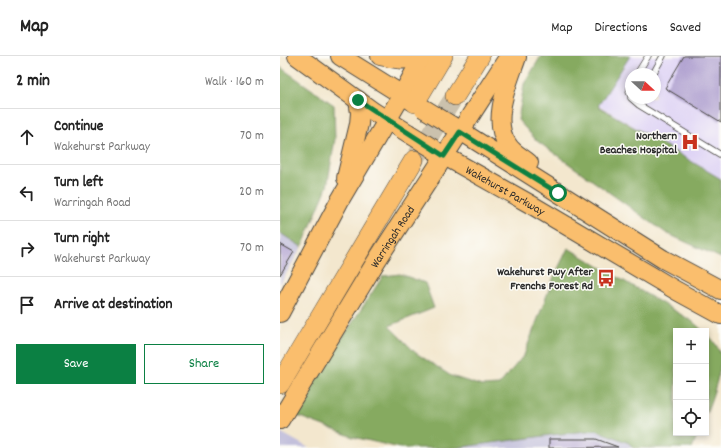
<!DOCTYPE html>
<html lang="en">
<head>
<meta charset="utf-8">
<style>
  body { margin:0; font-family:Dekko,sans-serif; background:#f6f6f6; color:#222 }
  .controls { position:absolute; right:12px; bottom:12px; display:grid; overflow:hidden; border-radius:0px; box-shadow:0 2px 6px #0003 }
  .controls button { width:36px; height:36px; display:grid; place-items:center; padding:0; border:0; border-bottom:1px solid #e0e0e0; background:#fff; color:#222; font:20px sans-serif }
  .compass { position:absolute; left:345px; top:12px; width:36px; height:36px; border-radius:50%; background:#fff; box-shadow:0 2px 6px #0003; rotate:111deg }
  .stop { position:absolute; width:12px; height:12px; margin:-9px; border:3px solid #0b8043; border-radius:50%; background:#fff }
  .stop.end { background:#0b8043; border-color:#fff; box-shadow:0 1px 4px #0008 }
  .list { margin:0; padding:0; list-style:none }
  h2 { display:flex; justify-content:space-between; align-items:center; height:52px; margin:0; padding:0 16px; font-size:17px }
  h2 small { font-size:13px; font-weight:400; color:#767676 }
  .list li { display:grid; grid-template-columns:26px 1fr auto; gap:12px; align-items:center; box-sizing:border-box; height:56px; padding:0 16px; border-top:1px solid #e0e0e0 }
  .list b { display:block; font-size:15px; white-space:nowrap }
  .list p { margin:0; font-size:13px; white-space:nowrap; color:#767676 }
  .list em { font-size:13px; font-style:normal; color:#767676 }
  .actions { display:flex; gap:8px; padding:12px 16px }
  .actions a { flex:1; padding:9px 0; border:1px solid #0b8043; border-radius:0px; text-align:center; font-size:14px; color:#0b8043 }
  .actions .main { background:#0b8043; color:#fff }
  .icon { flex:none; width:22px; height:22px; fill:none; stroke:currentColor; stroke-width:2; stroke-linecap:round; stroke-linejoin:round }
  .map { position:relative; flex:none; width:441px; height:392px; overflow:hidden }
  header { display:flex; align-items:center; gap:24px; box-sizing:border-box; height:56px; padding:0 20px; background:#fff; border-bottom:1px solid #e0e0e0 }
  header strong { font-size:19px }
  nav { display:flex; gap:22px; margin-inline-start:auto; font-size:14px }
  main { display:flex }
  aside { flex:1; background:#fff }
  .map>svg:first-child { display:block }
</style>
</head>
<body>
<header>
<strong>Map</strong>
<nav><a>Map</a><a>Directions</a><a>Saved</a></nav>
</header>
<main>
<aside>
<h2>2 min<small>Walk · 160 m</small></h2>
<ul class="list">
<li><svg class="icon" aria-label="ahead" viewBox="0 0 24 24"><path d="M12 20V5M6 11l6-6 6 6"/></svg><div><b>Continue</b><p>Wakehurst Parkway</p></div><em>70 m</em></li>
<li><svg class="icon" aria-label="left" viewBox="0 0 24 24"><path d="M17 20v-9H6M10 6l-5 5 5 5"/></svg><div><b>Turn left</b><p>Warringah Road</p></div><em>20 m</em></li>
<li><svg class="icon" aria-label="right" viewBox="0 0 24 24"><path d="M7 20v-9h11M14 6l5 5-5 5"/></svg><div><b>Turn right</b><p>Wakehurst Parkway</p></div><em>70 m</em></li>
<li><svg class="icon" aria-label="arrive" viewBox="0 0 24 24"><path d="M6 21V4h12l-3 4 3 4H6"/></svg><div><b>Arrive at destination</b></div></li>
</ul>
<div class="actions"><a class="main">Save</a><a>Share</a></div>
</aside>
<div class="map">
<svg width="441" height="392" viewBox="0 0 441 392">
  <rect width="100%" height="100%" fill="#fdfcf7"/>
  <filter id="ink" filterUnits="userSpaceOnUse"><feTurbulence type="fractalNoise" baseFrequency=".025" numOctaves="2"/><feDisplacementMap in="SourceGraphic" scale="8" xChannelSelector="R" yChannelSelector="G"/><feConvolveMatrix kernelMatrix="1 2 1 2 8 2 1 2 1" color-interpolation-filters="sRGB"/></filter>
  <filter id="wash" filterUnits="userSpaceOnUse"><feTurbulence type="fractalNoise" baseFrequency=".012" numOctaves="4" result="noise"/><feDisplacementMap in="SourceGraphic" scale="16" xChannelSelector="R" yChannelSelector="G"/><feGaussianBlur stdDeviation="0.9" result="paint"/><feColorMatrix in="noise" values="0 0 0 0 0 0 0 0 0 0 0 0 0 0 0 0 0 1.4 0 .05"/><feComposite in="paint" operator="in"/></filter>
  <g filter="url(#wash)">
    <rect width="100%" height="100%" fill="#f3e7ce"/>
    <path fill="#dfd4f5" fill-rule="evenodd" d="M262,0H441V123L318,49ZM351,18H375V42H351Z"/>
    <path fill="#c3c0db" d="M0,177L22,191L0,228Z
      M316,374L349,387L353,392H174L271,379Z
      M0,376L29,392H0Z"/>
    <path fill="#86aa60" stroke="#586a46" d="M261,0H350L318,50L441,123V202L386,177L257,85L238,64L244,28Z
      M0,11L54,49L55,83L47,131L22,191L0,177Z
      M288,192L412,265L423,275H396V377H418L412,392H353L349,387L316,374L271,379L174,392H120L73,381L12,358L103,220L120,218L145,227L154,252L109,270L136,297L171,320L202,330L219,329L244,299L273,223Z
      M426,277C432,282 440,293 441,301C441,316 432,343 426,357Z"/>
    <g id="blocks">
      <path fill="#ad9ecf" d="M404,0H441V66L385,32Z
        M0,188L14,196L0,219Z
        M269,383H316L338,391L269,392Z"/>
    </g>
  </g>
  <g filter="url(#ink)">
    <use href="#blocks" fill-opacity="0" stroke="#494743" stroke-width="1"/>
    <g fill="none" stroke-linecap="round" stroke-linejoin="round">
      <path stroke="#cbc1ad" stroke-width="19" stroke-dasharray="19 10" stroke-linecap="butt" d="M134,104L175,40"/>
      <g stroke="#494743" stroke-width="7">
        <path id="service" d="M357,18L368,0
          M373,18L383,0
          M351,28L349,36L351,41
          M351,42L359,49L441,99"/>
      </g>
      <g stroke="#494743" stroke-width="20">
        <g id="primary">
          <path d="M17,0L94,56L128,77"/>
          <path d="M60,0L132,45"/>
          <path d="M100,0C112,2 126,7 137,0"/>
          <path d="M237,1C229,25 210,65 228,89C233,97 242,101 249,107"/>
          <path d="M171,69L383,203L441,234"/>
          <path id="s1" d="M154,94L250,148L397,235L441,259"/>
          <path d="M66,122L79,68L80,57L78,44"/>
          <path d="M0,257L60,144L122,39L143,0"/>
          <path id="s2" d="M0,364L97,204L229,0"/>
        </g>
      </g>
      <g stroke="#494743" stroke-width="20">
        <path id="trunk" d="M175,40L200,0
          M135,47L163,0
          M0,328L134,104"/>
      </g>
      <use href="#service" stroke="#fff" stroke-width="5.5"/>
      <use href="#primary" stroke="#fabe6d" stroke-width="18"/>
      <use href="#trunk" stroke="#fabe6d" stroke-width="19"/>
      <g stroke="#494743" stroke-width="20" stroke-linecap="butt">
        <path id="primary-bridge" d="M143,52L169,68
          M128,77L154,93"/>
      </g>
      <use href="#primary-bridge" stroke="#fabe6d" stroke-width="18"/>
    </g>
  </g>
  <g fill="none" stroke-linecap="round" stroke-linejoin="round" filter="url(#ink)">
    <path stroke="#0b8043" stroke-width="5" d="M78,44L164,100L180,76L278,137"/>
  </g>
  <defs>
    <g id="hospital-bare" transform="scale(1.38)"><path d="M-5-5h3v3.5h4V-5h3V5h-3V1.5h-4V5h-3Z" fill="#c8321e" stroke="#fdfcf7" stroke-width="2.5" paint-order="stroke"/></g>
    <g id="bus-bare" transform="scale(1.38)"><path d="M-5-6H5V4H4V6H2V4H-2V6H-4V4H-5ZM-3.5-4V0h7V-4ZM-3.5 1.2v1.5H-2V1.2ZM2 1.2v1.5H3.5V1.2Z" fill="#c8321e" stroke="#fdfcf7" stroke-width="2.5" paint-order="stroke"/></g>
  </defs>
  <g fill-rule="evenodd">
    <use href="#hospital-bare" x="410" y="86"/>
    <use href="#bus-bare" x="326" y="222"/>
  </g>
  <g text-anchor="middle" stroke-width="3" stroke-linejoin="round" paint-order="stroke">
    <g font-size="12" font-weight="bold" fill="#2b2b2b" stroke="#fdfcf7" text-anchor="end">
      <text x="397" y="83">Northern<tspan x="397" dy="14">Beaches Hospital</tspan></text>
      <text x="313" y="219">Wakehurst Pwy After<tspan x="313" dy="14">Frenchs Forest Rd</tspan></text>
    </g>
    <g font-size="12" fill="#2b2b2b" stroke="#fdfcf7">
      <text dy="4" stroke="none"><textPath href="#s1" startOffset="82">Wakehurst Parkway</textPath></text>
      <text dy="4" stroke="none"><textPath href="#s2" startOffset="215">Warringah Road</textPath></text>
    </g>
  </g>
</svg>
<div class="controls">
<button>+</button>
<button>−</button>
<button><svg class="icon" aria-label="locate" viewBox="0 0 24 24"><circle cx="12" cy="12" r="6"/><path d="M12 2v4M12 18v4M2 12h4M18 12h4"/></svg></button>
</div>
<svg class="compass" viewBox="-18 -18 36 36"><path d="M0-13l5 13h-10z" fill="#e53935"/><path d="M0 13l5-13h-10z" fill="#767676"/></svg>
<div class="stop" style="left:278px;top:137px"></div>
<div class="stop end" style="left:78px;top:44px"></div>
</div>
</main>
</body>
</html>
